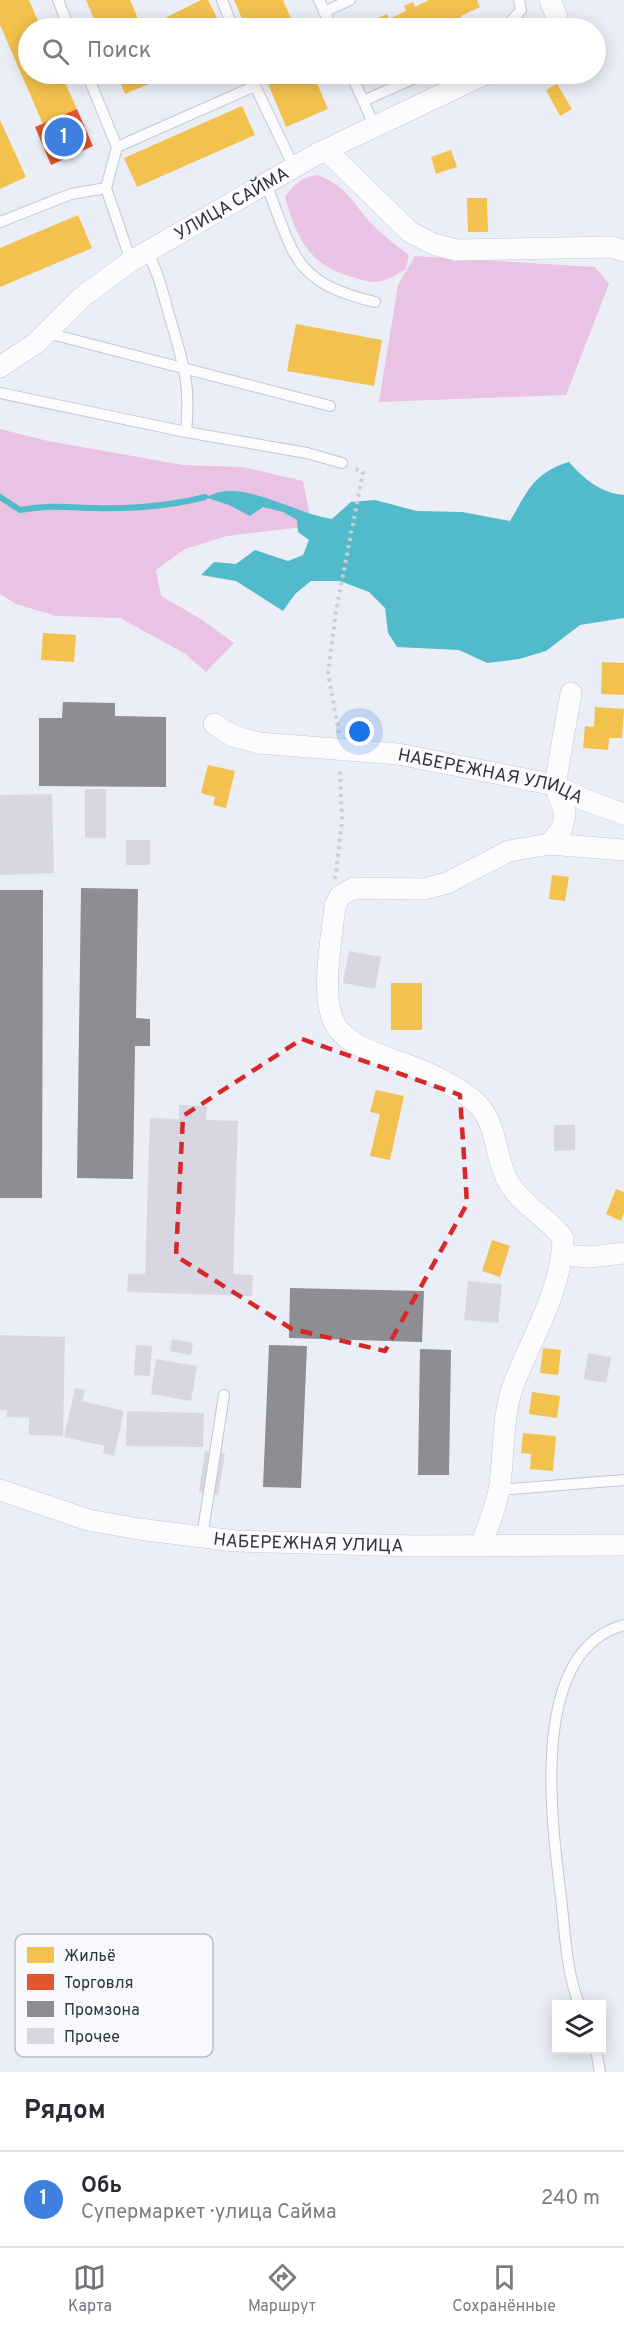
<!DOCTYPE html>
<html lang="ru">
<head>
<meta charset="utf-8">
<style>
  body { margin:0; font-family:Overpass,sans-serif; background:#f7f7f7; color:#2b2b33 }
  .controls { position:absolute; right:18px; bottom:18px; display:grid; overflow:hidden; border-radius:0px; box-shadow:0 3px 15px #0003 }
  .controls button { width:54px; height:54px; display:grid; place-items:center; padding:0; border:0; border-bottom:2px solid #e1e1e2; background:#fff; color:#2b2b33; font:30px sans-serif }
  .you { position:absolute; left:360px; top:732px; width:21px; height:21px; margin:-15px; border:4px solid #fff; border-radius:50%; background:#1a73e8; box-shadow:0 0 0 9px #1a73e833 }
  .badge { display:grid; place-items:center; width:39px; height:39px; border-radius:50%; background:#72757e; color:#fff; font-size:20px; font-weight:700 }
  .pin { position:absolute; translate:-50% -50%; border:3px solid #fff; box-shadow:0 2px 6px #0006 }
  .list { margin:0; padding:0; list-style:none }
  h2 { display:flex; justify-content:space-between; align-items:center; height:78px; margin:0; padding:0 24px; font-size:26px }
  h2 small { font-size:20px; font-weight:400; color:#7c7c81 }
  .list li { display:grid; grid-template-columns:39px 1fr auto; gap:18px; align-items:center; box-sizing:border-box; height:96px; padding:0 24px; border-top:2px solid #e1e1e2 }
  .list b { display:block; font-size:22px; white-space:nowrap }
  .list p { margin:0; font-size:20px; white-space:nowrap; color:#7c7c81 }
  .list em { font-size:20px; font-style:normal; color:#7c7c81 }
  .icon { flex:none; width:33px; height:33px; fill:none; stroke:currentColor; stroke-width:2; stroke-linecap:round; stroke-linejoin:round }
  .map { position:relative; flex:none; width:624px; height:2072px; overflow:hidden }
  .search { position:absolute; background:#fff; box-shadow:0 3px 15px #0003; left:18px; right:18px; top:18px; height:66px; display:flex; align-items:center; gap:15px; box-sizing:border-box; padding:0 21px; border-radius:33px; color:#7c7c81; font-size:22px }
  .sheet { height:174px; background:#fff }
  nav { display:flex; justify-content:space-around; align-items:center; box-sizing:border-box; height:84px; border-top:2px solid #e1e1e2; background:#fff; font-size:16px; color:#7c7c81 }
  nav a { display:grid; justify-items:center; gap:3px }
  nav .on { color:#72757e }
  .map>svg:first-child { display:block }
</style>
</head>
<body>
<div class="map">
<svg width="624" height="2072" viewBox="0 0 624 2072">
  <rect width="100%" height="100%" fill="#ebeef6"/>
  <path fill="#eac2e4" d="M317,175C345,185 351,200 369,221C381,234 396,245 409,255L406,269C381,284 376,285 349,276C308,264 296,236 285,197C294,184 301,178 317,175Z
    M415,256L595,267L609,284L566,395L379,402L398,285Z
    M0,429L48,441L183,465L243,467L303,481L312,526L227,536L185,549L156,570L161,596L201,619L234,643L206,672L184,653L120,618L56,616L16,604L0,594Z"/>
  <path fill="#51bacb" d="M569,462C584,479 601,493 624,495V618L580,625L546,651L519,659L487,663L459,650L397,647L388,633L385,608L369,592L340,581H311L295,594L283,611L236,581L201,575L214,562L236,564L255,550L288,561L303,555L309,540L298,532L297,520L283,512L263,507L250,516L229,505L205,497C212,495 220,491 228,491C264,491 296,513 332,519L351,502L375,500L417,511L462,512L510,521C528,491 533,473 569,462Z"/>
  <path fill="#f2c14e" d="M0,0H29L41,28H28V74H61L77,109L43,124L0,25Z
    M86,0H130L142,28H98Z
    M201,0H208L222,28H170L165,18Z
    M234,0H283L295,28H246Z
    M429,0H477L480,7L461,16L464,21L448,28L444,24L437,28H369L380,23L378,18L387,14L389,19L406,11L404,6L413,2L415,7Z
    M117,74H161L163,78L125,94Z
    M264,74H313L328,109L286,127Z
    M557,84L572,109L560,116L546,90Z
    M242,106L255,135L137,187L124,158Z
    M0,120L26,177L0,189Z
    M451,150L457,167L436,174L431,157Z
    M467,198H487L488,232H468Z
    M78,215L92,248L0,287V248Z
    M296,324L382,340L374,386L287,371Z
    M43,633L76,635L74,662L41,660Z
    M602,662L624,663V695L601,694Z
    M595,707L624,709L622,738H609L608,750L583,748L585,726L594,727Z
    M208,765L235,771L226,808L213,805L215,797L201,793Z
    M552,875L569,877L565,901L549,899Z
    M391,983H422V1030H391Z
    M376,1090L404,1096L390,1160L370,1156L380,1114L370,1112Z
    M616,1189L624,1192V1213L621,1221L606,1214Z
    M492,1240L510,1246L500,1277L482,1271Z
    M543,1348L561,1350L558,1375L540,1373Z
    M532,1392L560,1396L557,1418L529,1414Z
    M523,1433L556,1436L553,1471L530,1469L531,1454L521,1453Z"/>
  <path fill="#e4572e" d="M77,109L93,146L51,165L35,127Z"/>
  <path fill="#8d8d92" d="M63,702L115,703V716L166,717V787L39,786V718H62Z
    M81,888L138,889L136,1018L150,1019V1046H135L133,1179L77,1178Z
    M0,890H43L42,1198H0Z
    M290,1288L424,1291L422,1342L289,1338Z
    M269,1345L307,1346L301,1488L263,1487Z
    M420,1349L451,1350L449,1475H418Z"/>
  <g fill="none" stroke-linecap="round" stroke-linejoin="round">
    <path stroke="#51bacb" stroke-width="6" d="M0,497L20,510C50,505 64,507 94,508C130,509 170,506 205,497"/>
  </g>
  <path fill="#d8d6e3" d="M85,789H106V838H85Z
    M52,794L54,873L0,875V795Z
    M126,840H150V865H126Z
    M349,951L381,957L375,989L343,983Z
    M179,1105L207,1106L206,1120L238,1121L233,1274L253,1275L252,1296L127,1292L128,1274H145L150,1118L179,1119Z
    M554,1125H575V1150L554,1151Z
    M468,1281L502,1284L498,1323L464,1320Z
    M0,1335L65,1337L63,1436L29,1435V1418L6,1417L7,1410H0Z
    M172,1339L193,1343L191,1355L170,1351Z
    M136,1345L152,1346L150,1376L134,1375Z
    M588,1353L611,1357L606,1383L584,1379Z
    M156,1359L197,1366L191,1401L151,1394Z
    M75,1388L85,1390L82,1401L124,1411L114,1456L103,1453L105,1446L64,1437Z
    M127,1411L204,1413L203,1447L126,1446Z
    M205,1451L225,1454L218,1495L199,1492Z"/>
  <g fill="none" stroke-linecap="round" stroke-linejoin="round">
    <g stroke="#c4c7d0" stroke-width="12">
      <path id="service" d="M58,0L69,28
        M222,0L233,28
        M319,0L332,28
        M324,12L350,0
        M505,28L521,10L519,0
        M87,74L117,147L106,188L131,261
        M250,74L255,86
        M351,74L375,127
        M363,101L424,74
        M117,147L255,86L294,167
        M266,184C295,256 292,282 375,302
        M0,222L71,194L106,188
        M147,252C159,273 163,294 170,318C183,363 191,383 186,432
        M47,333L330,406
        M0,393L186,432L307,453L342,463
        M499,1490L624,1480
        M202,1537L224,1395
        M579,2004C566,1970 565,1933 561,1897C552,1824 527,1651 624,1625
        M596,2050L600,2072"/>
    </g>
    <g stroke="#c4c7d0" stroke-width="22">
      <g id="minor">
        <path d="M550,0L557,17L556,28"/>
        <path d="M326,150L410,232L433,244L456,250L612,247L624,251"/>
        <path id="s1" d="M0,367L36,343L82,297L131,261L317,154L485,74"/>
        <path id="s2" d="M214,724L233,736L259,743L398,754L555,785L585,800L624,814"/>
        <path d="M550,844L562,828L565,814L555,785L571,693"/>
        <path d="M563,1255L590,1257L624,1253"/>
        <path id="s3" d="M0,1490L88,1520L139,1529L235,1541L414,1546L624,1545"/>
        <path d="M480,1546C488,1528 495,1509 499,1490C505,1454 501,1415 515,1381C533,1335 562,1289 563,1238C547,1217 522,1205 509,1183C495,1160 498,1128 480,1107C469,1094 449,1084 434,1076C412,1065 388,1060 366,1049C357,1045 347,1039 340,1031C317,1006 332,938 335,906L340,896L354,888L424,889L447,883L509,851L550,844L624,850"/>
      </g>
    </g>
    <path stroke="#ccced1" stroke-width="4" stroke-dasharray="3 4.5" stroke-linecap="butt" d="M339,733L328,673L336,611L363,472L354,468
      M335,879L342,821L340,767"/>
    <use href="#service" stroke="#fcfcfe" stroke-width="10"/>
    <use href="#minor" stroke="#fcfcfe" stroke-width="21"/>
  </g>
  <path fill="none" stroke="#d62828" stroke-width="4.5" stroke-dasharray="12 8" stroke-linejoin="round" d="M302,1039L460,1095L467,1204L385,1351L292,1329L176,1256L183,1116Z"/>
  <g text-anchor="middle" stroke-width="6" stroke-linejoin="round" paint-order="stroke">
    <g font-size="18" fill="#31343e" stroke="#f7f9fe">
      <text dy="6" stroke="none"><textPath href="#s1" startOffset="285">УЛИЦА САЙМА</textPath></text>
      <text dy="6" stroke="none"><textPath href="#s2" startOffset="284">НАБЕРЕЖНАЯ УЛИЦА</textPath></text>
      <text dy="6" stroke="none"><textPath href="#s3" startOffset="315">НАБЕРЕЖНАЯ УЛИЦА</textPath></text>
    </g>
  </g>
  <rect x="15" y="1934" width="198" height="123" rx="9" fill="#f7f9fe" stroke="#bcbec4" stroke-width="1.5"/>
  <rect x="27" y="1947" width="27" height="16" fill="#f2c14e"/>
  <rect x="27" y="1974" width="27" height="16" fill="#e4572e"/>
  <rect x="27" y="2001" width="27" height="16" fill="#8d8d92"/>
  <rect x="27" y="2028" width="27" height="16" fill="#d8d6e3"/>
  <g font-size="16" fill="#31343e">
    <text x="64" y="1961">Жильё</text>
    <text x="64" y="1988">Торговля</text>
    <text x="64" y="2015">Промзона</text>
    <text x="64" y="2042">Прочее</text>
  </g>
</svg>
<div class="controls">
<button><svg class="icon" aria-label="layers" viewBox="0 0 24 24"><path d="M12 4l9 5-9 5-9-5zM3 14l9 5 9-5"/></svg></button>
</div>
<div class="you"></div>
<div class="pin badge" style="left:64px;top:137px;background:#3f7fe0">1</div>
<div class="search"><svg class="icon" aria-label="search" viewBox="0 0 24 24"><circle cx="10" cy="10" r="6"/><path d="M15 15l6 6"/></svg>Поиск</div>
</div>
<section class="sheet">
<h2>Рядом<small></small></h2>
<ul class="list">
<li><span class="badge" style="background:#3f7fe0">1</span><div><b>Обь</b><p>Супермаркет · улица Сайма</p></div><em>240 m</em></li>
</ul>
</section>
<nav>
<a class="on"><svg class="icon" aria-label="map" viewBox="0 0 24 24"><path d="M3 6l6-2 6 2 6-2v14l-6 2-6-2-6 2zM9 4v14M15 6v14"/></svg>Карта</a>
<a><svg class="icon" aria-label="directions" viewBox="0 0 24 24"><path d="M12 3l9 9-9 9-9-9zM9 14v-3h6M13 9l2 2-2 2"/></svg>Маршрут</a>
<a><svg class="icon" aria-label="saved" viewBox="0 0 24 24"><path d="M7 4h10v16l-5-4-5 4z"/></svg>Сохранённые</a>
</nav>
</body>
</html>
